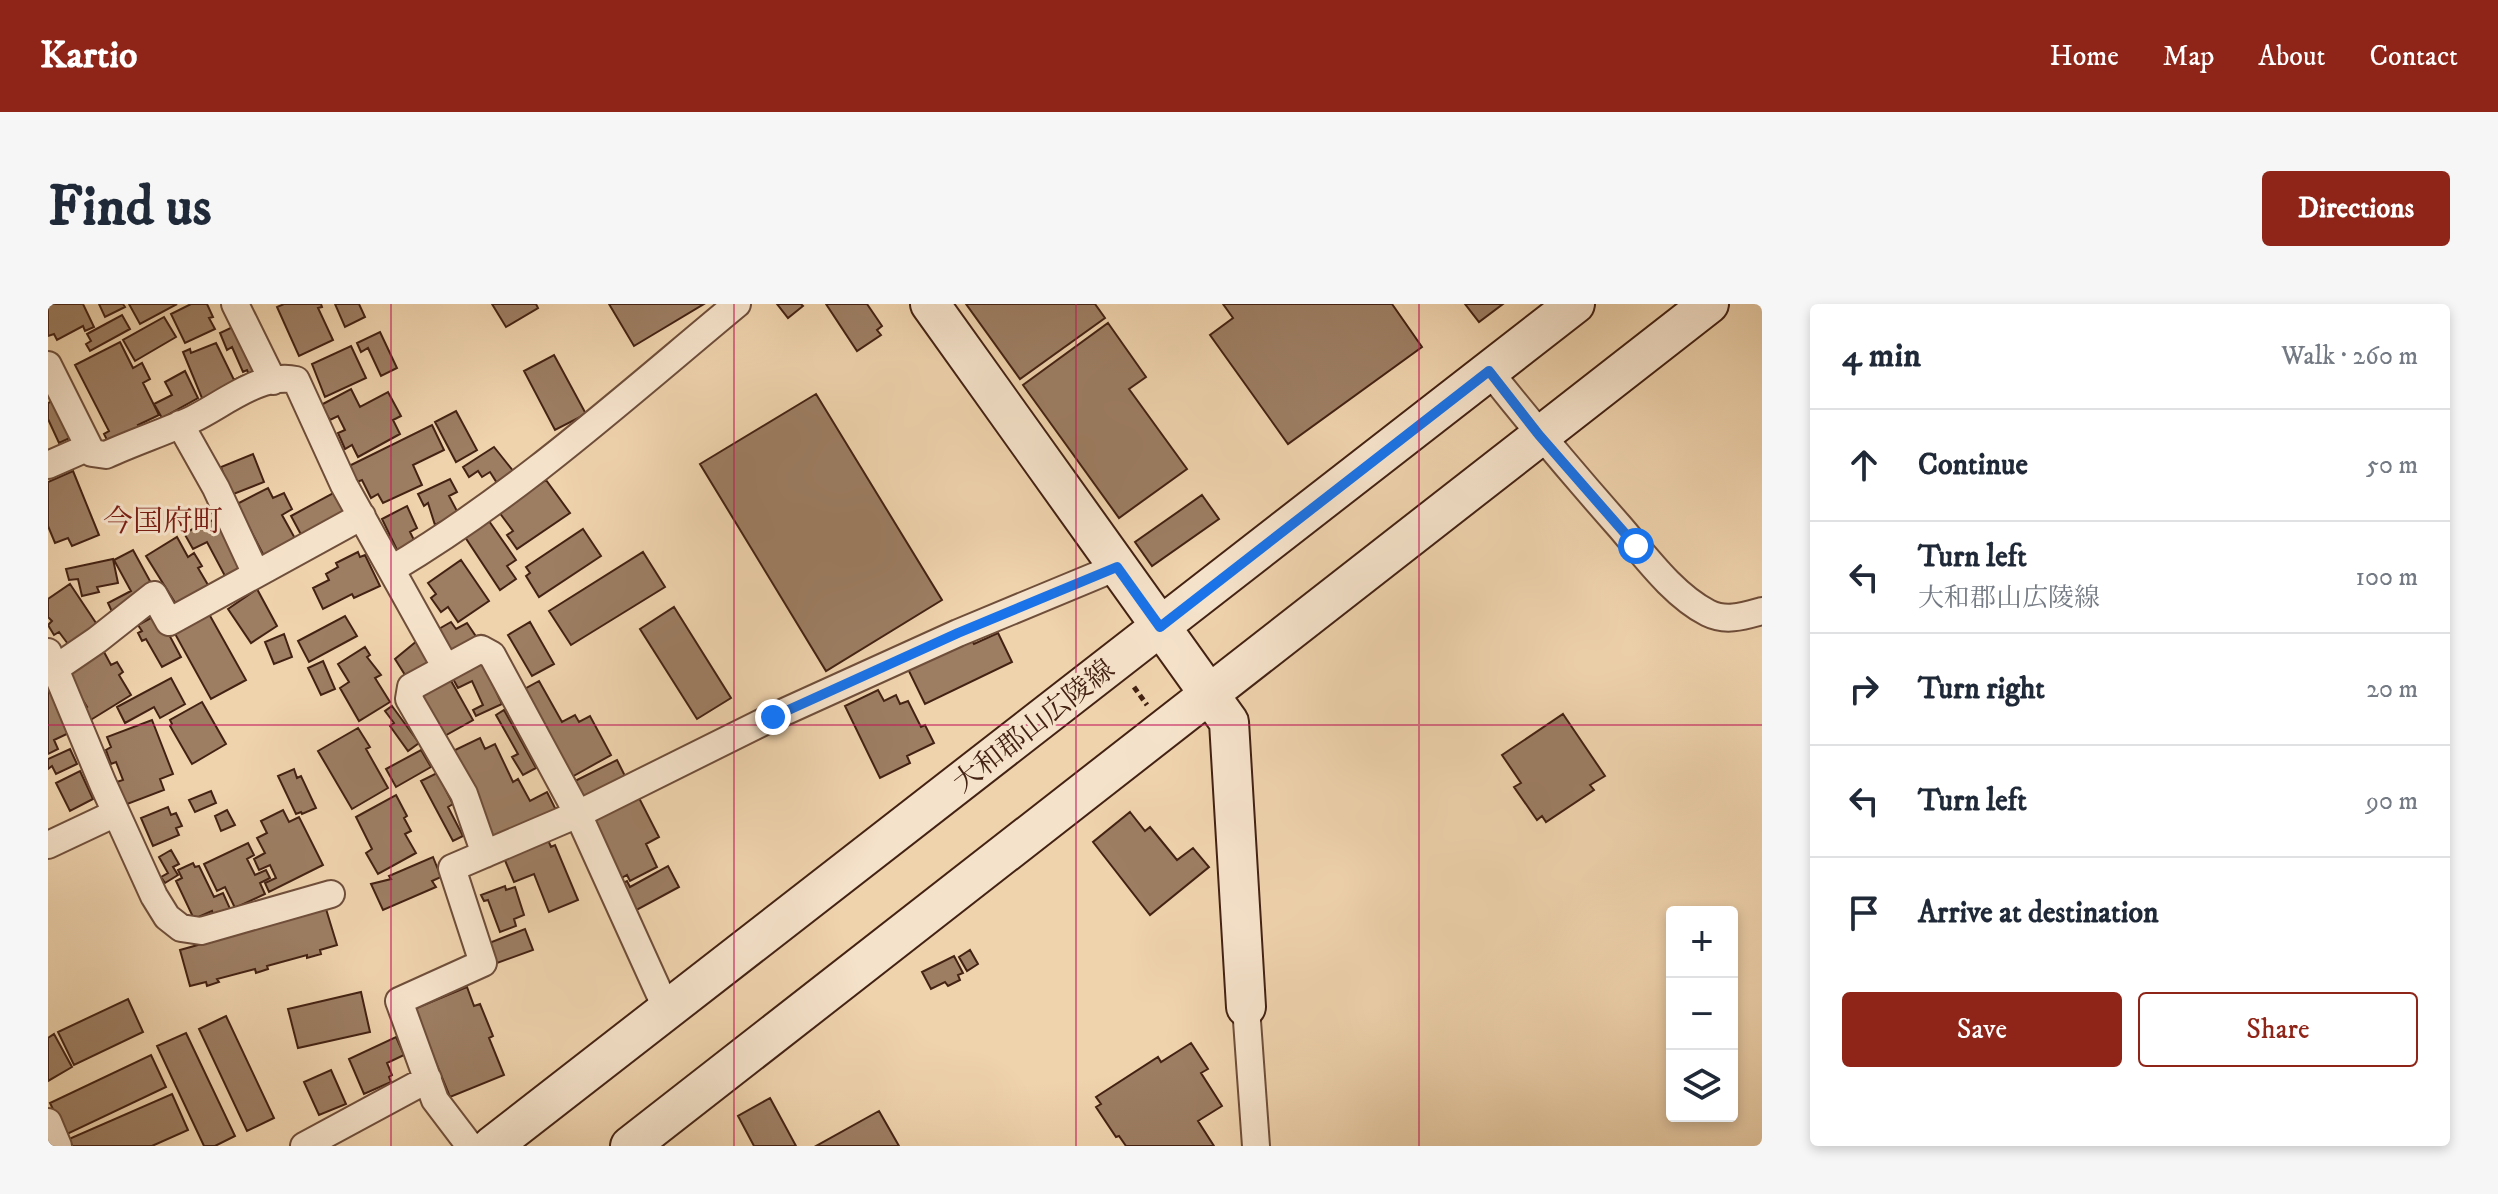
<!DOCTYPE html>
<html lang="en">
<head>
<meta charset="utf-8">
<style>
  body { margin:0; font-family:"IM FELL DW Pica","Noto Serif JP",serif; background:#f6f6f7; color:#1f2937 }
  .controls { position:absolute; right:24px; bottom:24px; display:grid; overflow:hidden; border-radius:8px; box-shadow:0 4px 12px #0003 }
  .controls button { width:72px; height:72px; display:grid; place-items:center; padding:0; border:0; border-bottom:2px solid #e0e1e3; background:#fff; color:#1f2937; font:40px sans-serif }
  .stop { position:absolute; width:24px; height:24px; margin:-18px; border:6px solid #1a73e8; border-radius:50%; background:#fff }
  .stop.end { background:#1a73e8; border-color:#fff; box-shadow:0 2px 8px #0008 }
  .list { margin:0; padding:0; list-style:none }
  h2 { display:flex; justify-content:space-between; align-items:center; height:104px; margin:0; padding:0 32px; font-size:34px }
  h2 small { font-size:26px; font-weight:400; color:#747a83 }
  .list li { display:grid; grid-template-columns:52px 1fr auto; gap:24px; align-items:center; box-sizing:border-box; height:112px; padding:0 32px; border-top:2px solid #e0e1e3 }
  .list b { display:block; font-size:30px; white-space:nowrap }
  .list p { margin:0; font-size:26px; white-space:nowrap; color:#747a83 }
  .list em { font-size:26px; font-style:normal; color:#747a83 }
  .actions { display:flex; gap:16px; padding:24px 32px }
  .actions a { flex:1; padding:18px 0; border:2px solid #8f2418; border-radius:8px; text-align:center; font-size:28px; color:#8f2418 }
  .actions .main { background:#8f2418; color:#fff }
  .icon { flex:none; width:44px; height:44px; fill:none; stroke:currentColor; stroke-width:2; stroke-linecap:round; stroke-linejoin:round }
  .map { position:relative; flex:none; width:1714px; height:842px; overflow:hidden; border-radius:8px }
  header { display:flex; align-items:center; gap:48px; box-sizing:border-box; height:112px; padding:0 40px; background:#8f2418; color:#fff }
  header strong { font-size:38px }
  nav { display:flex; gap:44px; margin-inline-start:auto; font-size:28px }
  .intro { display:flex; align-items:center; justify-content:space-between; box-sizing:border-box; height:192px; padding:0 48px }
  h1 { margin:0; font-size:56px }
  .button { padding:20px 36px; border-radius:8px; background:#8f2418; color:#fff; font-size:28px; font-weight:700 }
  main { display:flex; gap:48px; padding:0 48px }
  aside { flex:1; background:#fff; border-radius:8px; box-shadow:0 4px 12px #0003 }
  .map>svg:first-child { display:block }
</style>
</head>
<body>
<header>
<strong>Kartio</strong>
<nav><a>Home</a><a>Map</a><a>About</a><a>Contact</a></nav>
</header>
<div class="intro"><h1>Find us</h1><a class="button">Directions</a></div>
<main>
<div class="map">
<svg width="1714" height="842" viewBox="0 0 1714 842">
  <rect width="100%" height="100%" fill="#efd3ad"/>
  <filter id="stains"><feTurbulence type="fractalNoise" baseFrequency=".0025" numOctaves="4"/><feColorMatrix values="0 0 0 0 .2 0 0 0 0 .09 0 0 0 0 .02 0 0 0 .5 -.17"/></filter>
  <radialGradient id="worn" r=".72"><stop offset=".6" stop-color="#630" stop-opacity="0"/><stop offset="1" stop-color="#630" stop-opacity=".3"/></radialGradient>
  <path fill="#9d7e63" stroke="#442213" stroke-width="2" d="M0,0H35L46,23L37,27L35,22L9,36L6,30L0,32Z
    M51,0H75L77,3L57,13Z
    M81,0H129L92,20Z
    M143,0H159L165,13L161,14L167,25L137,39L123,10Z
    M236,0H273L274,3L270,4L285,36L251,52L229,3Z
    M287,0H311L317,13L297,23Z
    M444,0H488L490,4L458,23Z
    M561,0H656L586,42Z
    M729,0H753L755,2L740,14Z
    M778,0H819L834,22L829,26L833,31L809,47Z
    M918,0H1047L1057,14L972,75Z
    M1175,0H1344L1374,43L1240,140L1162,31L1185,14Z
    M1417,0H1455L1431,18Z
    M74,11L82,25L42,47L38,40L43,37L39,30Z
    M116,13L128,33L87,57L75,36Z
    M1060,19L1098,73L1081,85L1139,165L1071,214L975,81Z
    M191,20L215,73L204,78L199,66L195,68L184,43L179,46L172,29Z
    M332,28L349,64L333,72L320,44L313,48L309,39Z
    M72,38L85,64L94,59L102,75L95,79L111,111L90,121L93,126L62,142L56,130L61,127L27,61Z
    M168,39L186,76L194,72L197,82L156,99L135,48L142,45L143,49Z
    M303,42L318,74L277,93L264,60Z
    M506,51L538,110L507,126L476,67Z
    M137,67L150,94L114,114L106,100L124,91L117,78Z
    M303,85L312,103L340,88L353,112L345,116L352,130L310,153L304,141L297,145L290,129L297,126L290,112L282,116L273,101Z
    M768,90L894,296L778,367L652,160Z
    M8,95L26,132L11,139L0,115V99Z
    M408,107L429,146L408,158L387,118Z
    M384,121L396,146L365,161L374,181L335,199L330,190L323,194L314,176L309,178L301,162Z
    M446,143L466,168L449,179L442,168L434,173L430,167L421,173L415,163Z
    M205,150L216,178L183,191L173,163Z
    M25,167L51,231L24,242L20,234L7,239L0,222V178Z
    M402,175L409,188L401,192L410,209L387,221L380,199L376,202L370,190Z
    M498,176L522,209L469,245L459,231L465,227L451,208Z
    M220,184L225,194L236,189L244,205L234,211L249,238L217,254L189,200Z
    M289,187L299,205L295,207L298,212L256,236L243,212Z
    M1154,191L1171,215L1104,262L1087,238Z
    M359,202L369,224L362,228L367,238L352,252L334,215Z
    M174,212L199,260L177,272L159,238L145,245L136,229Z
    M441,217L468,256L459,262L468,275L452,286L417,233Z
    M535,225L553,252L491,293L478,272L482,269L478,263Z
    M129,233L140,253L146,249L154,262L150,264L163,286L131,305L98,252Z
    M85,246L108,288L66,312L60,299L83,287L66,256Z
    M310,248L312,253L317,251L332,282L306,294L304,290L275,305L265,284L281,276L278,270L290,263L288,259Z
    M595,248L617,283L523,341L501,307Z
    M65,255L70,279L49,283L51,288L34,292L30,275L21,276L18,265Z
    M413,256L441,297L410,318L400,303L393,308L383,294L388,290L380,279Z
    M22,280L52,325L19,350L15,344L20,340L11,328L6,331L0,321L4,317L0,313V295Z
    M209,285L229,322L203,339L180,305Z
    M626,303L683,394L649,415L592,325Z
    M110,310L133,353L114,363L98,335L94,337L90,329L94,327L90,321Z
    M161,310L198,376L163,395L126,328Z
    M297,312L309,332L261,358L250,337Z
    M403,318L408,325L419,319L429,334L403,349L389,326Z
    M482,318L506,360L484,372L460,331Z
    M950,329L964,358L877,400L858,361L921,331L926,340Z
    M236,330L244,353L226,360L217,338Z
    M370,336L383,359L359,374L347,355Z
    M317,343L322,351L319,353L333,371L327,374L342,398L311,417L292,384L301,378L290,360Z
    M56,348L63,361L69,358L75,368L71,371L83,391L41,417L34,406L39,403L19,370Z
    M275,357L287,385L273,391L260,364Z
    M434,358L454,400L428,412L425,406L435,401L424,377L410,384L404,373Z
    M123,374L137,400L112,414L106,403L77,419L69,403Z
    M402,375L425,416L393,434L367,395Z
    M491,377L514,418L527,411L531,418L542,412L563,451L522,474L473,387Z
    M0,384L23,428L6,436L10,445L0,450Z
    M830,386L836,397L848,391L852,400L860,397L873,423L877,421L886,439L859,452L862,459L832,474L797,402Z
    M154,398L178,440L144,460L122,422L124,420L122,416Z
    M344,402L371,439L360,447L342,422L346,419L337,407Z
    M456,406L488,464L475,471L464,453L470,450L448,411Z
    M1515,410L1557,472L1542,481L1546,486L1498,518L1494,512L1489,516L1466,483L1473,479L1454,451Z
    M104,416L125,470L112,475L116,486L74,502L66,479L75,476L68,458L63,460L58,446L63,443L59,433Z
    M310,424L322,443L318,445L340,484L304,505L270,447Z
    M432,434L437,445L447,440L465,478L470,475L482,497L499,488L509,508L446,540L405,447Z
    M22,445L29,460L8,470L4,462L0,465V455Z
    M373,446L383,463L348,483L338,465Z
    M569,456L577,472L529,496L521,480Z
    M246,465L249,474L253,472L268,504L254,510L253,508L248,510L230,472Z
    M32,467L45,495L22,507L8,479Z
    M389,469L405,500L400,503L415,532L405,537L373,477Z
    M163,487L168,499L147,508L141,496Z
    M348,491L359,512L356,514L363,527L357,530L368,549L330,570L318,549L324,545L308,513Z
    M590,492L611,533L598,540L609,563L582,577L579,571L570,576L540,518Z
    M120,503L123,511L128,509L134,522L128,524L131,531L105,542L93,514Z
    M179,506L187,521L173,527L167,512Z
    M235,506L241,518L251,513L275,561L221,588L217,579L228,574L222,561L211,566L206,555L217,549L209,534L219,529L213,517Z
    M1082,508L1097,527L1102,523L1129,556L1145,544L1161,563L1102,611L1045,538Z
    M500,536L503,543L507,541L530,596L501,608L486,570L466,578L456,554Z
    M200,539L206,551L199,555L207,571L218,566L222,574L212,579L217,590L187,604L177,583L169,587L156,560Z
    M123,546L131,560L125,563L130,571L117,579L113,573L120,569L111,553Z
    M385,553L393,573L384,577L388,583L335,606L323,580L343,575L341,572Z
    M145,559L147,563L151,562L166,593L175,589L183,607L179,609L177,606L165,611L164,607L146,615L128,577L134,574L130,566Z
    M620,562L631,583L583,609L569,582L579,577L582,583Z
    M457,582L458,586L467,583L476,611L466,615L468,622L452,628L440,596L436,597L433,591Z
    M278,605L289,641L272,646L273,650L259,654V651L219,662L220,665L208,669L207,665L169,675L171,678L159,682L158,678L142,682L132,646Z
    M477,625L485,646L449,659L441,639Z
    M922,646L930,660L919,667L911,653Z
    M906,652L915,669L910,671L912,676L900,682L897,678L883,685L874,668Z
    M419,683L426,702L432,700L445,732L441,734L456,771L402,793L366,705Z
    M313,688L322,728L250,744L240,705Z
    M80,695L95,728L26,761L10,728Z
    M178,712L226,814L199,827L151,725Z
    M138,729L187,832L167,842H156L109,742Z
    M6,730L24,763L0,777V734Z
    M348,733L356,751L339,759L344,771L341,773L343,778L316,790L301,755Z
    M1143,739L1160,765L1153,769L1174,802L1150,817L1166,842H1078L1071,832L1068,833L1048,803L1053,800L1048,793L1110,753L1113,758Z
    M103,751L118,783L17,831L2,799Z
    M283,766L298,800L271,811L256,778Z
    M124,790L140,826L104,842H24L21,835Z
    M722,794L748,842H706L690,812Z
    M831,807L851,842H768Z"/>
  <g fill="none" stroke-linecap="round" stroke-linejoin="round">
    <g stroke="#6f4e3a" stroke-width="30">
      <path id="street" d="M187,0L225,77
        M0,61L44,149L58,151C86,138 117,128 145,115C176,100 213,68 248,76L296,181L398,364
        M1441,67C1483,120 1527,172 1572,223C1597,252 1625,291 1660,309C1678,318 1696,312 1714,307
        M132,120L168,184L208,270
        M0,161L41,143
        M344,265C469,191 578,92 689,0
        M0,348L55,480L106,592L119,613L133,624L153,627L283,590
        M8,364L49,336L106,291L121,318L314,212
        M0,541L68,509
        M437,550L416,490L361,395L363,383L433,345L444,351L530,510L619,706
        M1198,703L1208,842
        M0,818L10,842
        M256,842L380,775
        M422,842L387,796L351,697L435,659L404,564L530,510L725,413L910,329L1069,263"/>
    </g>
    <g stroke="#442213" stroke-width="42">
      <path id="secondary" d="M882,0L1181,418L1198,703
        M444,842L1527,0
        M582,842L1661,0"/>
    </g>
    <path stroke="#442213" stroke-width="5" stroke-dasharray="6 4" stroke-linecap="butt" d="M1086,383L1099,401"/>
    <use href="#street" stroke="#f5e2ca" stroke-width="26"/>
    <use href="#secondary" stroke="#f5e2ca" stroke-width="38"/>
  </g>
  <g fill="none" stroke-linecap="round" stroke-linejoin="round">
    <path stroke="#1a73e8" stroke-width="10" d="M725,413L910,329L1069,263L1112,323L1441,67L1491,131L1588,242"/>
  </g>
  <path fill="none" stroke="#c2185b" stroke-width="2" stroke-opacity="0.55" d="M343,0V842M686,0V842M1028,0V842M1371,0V842M0,421H1714"/>
  <g text-anchor="middle" stroke-width="6" stroke-linejoin="round" paint-order="stroke">
    <g font-size="28" fill="#442213" stroke="#f5e2ca">
      <text transform="translate(985 421) rotate(-38)" y="10">大和郡山広陵線</text>
    </g>
    <g font-size="30" fill="#7a1f14" stroke="#f5e2ca">
      <text x="115" y="227">今国府町</text>
    </g>
  </g>
  <rect width="100%" height="100%" filter="url(#stains)"/>
  <rect width="100%" height="100%" fill="url(#worn)"/>
</svg>
<div class="controls">
<button>+</button>
<button>−</button>
<button><svg class="icon" aria-label="layers" viewBox="0 0 24 24"><path d="M12 4l9 5-9 5-9-5zM3 14l9 5 9-5"/></svg></button>
</div>
<div class="stop" style="left:1588px;top:242px"></div>
<div class="stop end" style="left:725px;top:413px"></div>
</div>
<aside>
<h2>4 min<small>Walk · 260 m</small></h2>
<ul class="list">
<li><svg class="icon" aria-label="ahead" viewBox="0 0 24 24"><path d="M12 20V5M6 11l6-6 6 6"/></svg><div><b>Continue</b></div><em>50 m</em></li>
<li><svg class="icon" aria-label="left" viewBox="0 0 24 24"><path d="M17 20v-9H6M10 6l-5 5 5 5"/></svg><div><b>Turn left</b><p>大和郡山広陵線</p></div><em>100 m</em></li>
<li><svg class="icon" aria-label="right" viewBox="0 0 24 24"><path d="M7 20v-9h11M14 6l5 5-5 5"/></svg><div><b>Turn right</b></div><em>20 m</em></li>
<li><svg class="icon" aria-label="left" viewBox="0 0 24 24"><path d="M17 20v-9H6M10 6l-5 5 5 5"/></svg><div><b>Turn left</b></div><em>90 m</em></li>
<li><svg class="icon" aria-label="arrive" viewBox="0 0 24 24"><path d="M6 21V4h12l-3 4 3 4H6"/></svg><div><b>Arrive at destination</b></div></li>
</ul>
<div class="actions"><a class="main">Save</a><a>Share</a></div>
</aside>
</main>
</body>
</html>
